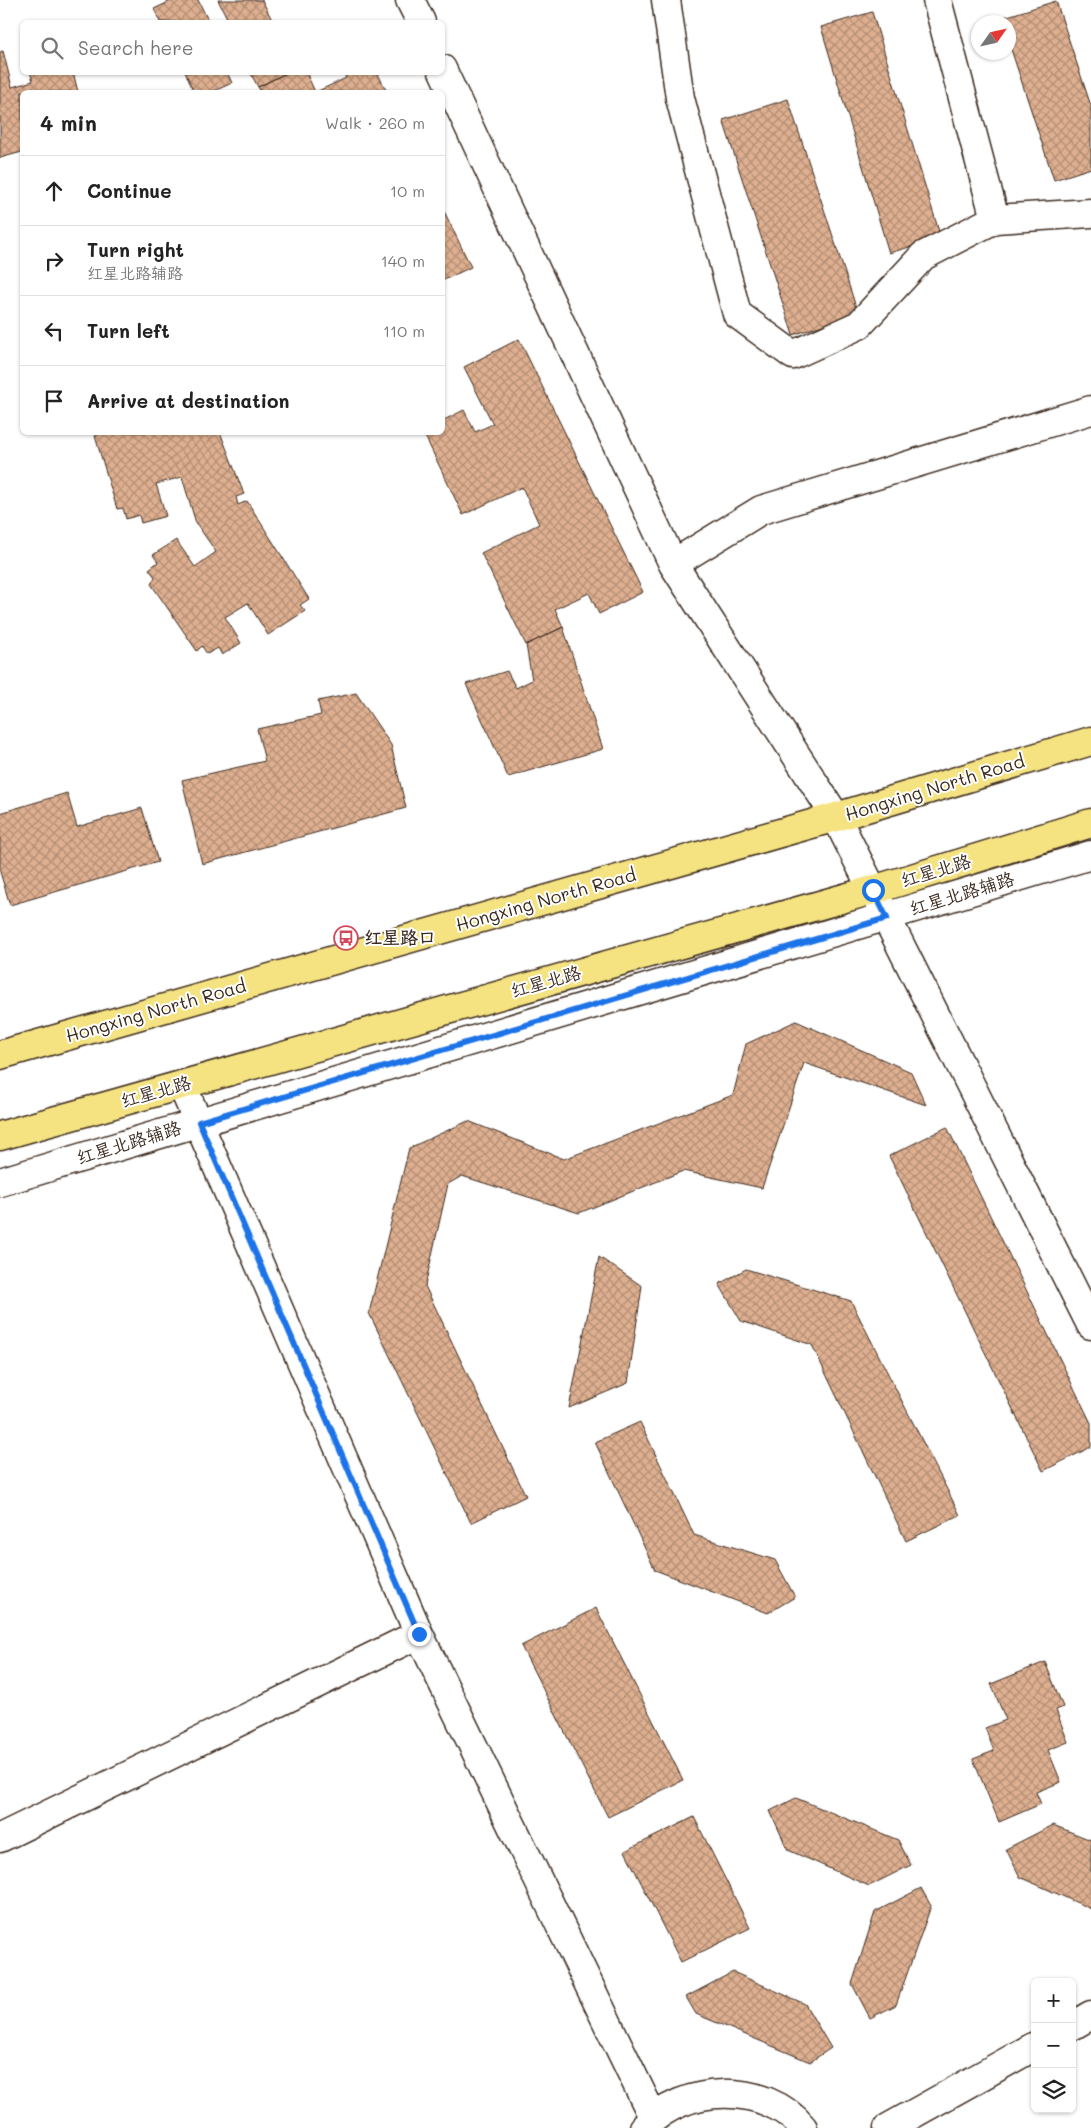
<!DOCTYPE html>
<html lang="en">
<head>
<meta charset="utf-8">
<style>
  body { margin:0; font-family:Mali,"LXGW WenKai TC",sans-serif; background:#f6f6f6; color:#222 }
  .controls { position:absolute; right:15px; bottom:15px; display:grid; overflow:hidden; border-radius:8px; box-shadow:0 1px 4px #0004 }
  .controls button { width:45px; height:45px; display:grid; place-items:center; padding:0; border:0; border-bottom:1px solid #e0e0e0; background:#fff; color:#222; font:25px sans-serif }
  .compass { position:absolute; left:971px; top:15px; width:45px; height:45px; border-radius:50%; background:#fff; box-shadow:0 1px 4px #0004; rotate:56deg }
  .stop { position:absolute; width:15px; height:15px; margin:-11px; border:4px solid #1a73e8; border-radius:50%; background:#fff }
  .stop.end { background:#1a73e8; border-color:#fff; box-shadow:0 1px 5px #0008 }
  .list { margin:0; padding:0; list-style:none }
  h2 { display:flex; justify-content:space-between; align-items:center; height:65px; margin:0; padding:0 20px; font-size:21px }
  h2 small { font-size:16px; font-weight:400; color:#767676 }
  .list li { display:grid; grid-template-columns:32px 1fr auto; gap:15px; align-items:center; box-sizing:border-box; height:70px; padding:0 20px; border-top:1px solid #e0e0e0 }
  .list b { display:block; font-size:19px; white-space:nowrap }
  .list p { margin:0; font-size:16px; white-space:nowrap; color:#767676 }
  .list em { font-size:16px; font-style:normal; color:#767676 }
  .icon { flex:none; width:28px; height:28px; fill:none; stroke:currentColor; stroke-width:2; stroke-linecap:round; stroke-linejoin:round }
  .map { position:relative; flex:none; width:1091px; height:2128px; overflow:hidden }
  .search { position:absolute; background:#fff; box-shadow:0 1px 4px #0004; left:20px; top:20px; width:425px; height:55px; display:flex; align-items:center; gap:12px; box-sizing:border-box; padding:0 18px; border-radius:8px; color:#767676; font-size:19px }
  .panel { position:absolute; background:#fff; box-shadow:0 1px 4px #0004; left:20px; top:90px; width:425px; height:345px; border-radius:8px }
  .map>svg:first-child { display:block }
</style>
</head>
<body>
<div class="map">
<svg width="1091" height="2128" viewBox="0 0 1091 2128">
  <defs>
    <pattern id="building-cross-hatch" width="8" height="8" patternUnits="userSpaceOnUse" patternTransform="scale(1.25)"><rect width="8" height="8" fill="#deaf90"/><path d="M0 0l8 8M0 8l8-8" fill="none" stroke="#b58f75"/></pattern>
  </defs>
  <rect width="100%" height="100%" fill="#fff"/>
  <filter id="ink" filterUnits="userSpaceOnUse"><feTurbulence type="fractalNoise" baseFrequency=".02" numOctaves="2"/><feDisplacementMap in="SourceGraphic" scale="10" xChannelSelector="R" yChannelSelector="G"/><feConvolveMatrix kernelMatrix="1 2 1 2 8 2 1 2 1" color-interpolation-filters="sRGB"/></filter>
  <g filter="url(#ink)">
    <path fill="url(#building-cross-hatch)" stroke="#3b2a1e" d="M173,0H198L209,22H160L154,9Z
      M218,0H262L273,22H217L227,18Z
      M1056,1L1091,106V168L1054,180L1008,40V22H1003L1001,18Z
      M872,12L941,238L889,253L821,27Z
      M3,51L12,87L33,81L30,72H73L78,92H22V152L0,158V52Z
      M185,72H227L232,83L212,92H194Z
      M250,72H288L258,87Z
      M288,72H306L315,92H261L258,87Z
      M343,72H377L387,92H316L346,78Z
      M788,99L858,313L793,335L723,120Z
      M442,207L471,267L442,281Z
      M519,339L643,592L599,614L589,593L555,609L563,627L526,645L481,553L539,524L522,487L463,515L423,432H442V421L464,410L475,432L493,424L464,367Z
      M220,432L244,494L236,497L238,505L247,501L309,599L300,605L305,611L268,635L248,603L225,617L241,643L222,655L218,648L207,654L202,646L197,651L151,584L155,577L149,569L158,562L153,555L176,540L195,567L216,552L196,523L182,477L156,484L166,516L141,523L139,515L126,519L123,508L117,509L95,436L104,432Z
      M563,627L603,749L508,777L466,684L507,671L516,688L532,680L526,645Z
      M356,693L391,745L406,808L202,864L182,780L265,761L257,729L321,715L318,701Z
      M67,793L77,827L142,808L158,862L10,905L0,872V813Z
      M796,1021L911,1072L926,1105L804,1063L762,1188L683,1171L579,1213L462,1176L448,1184L425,1286L526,1496L471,1523L369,1313L409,1148L468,1121L564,1159L733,1095L746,1044Z
      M947,1127L1091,1423V1447L1043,1471L889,1156Z
      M599,1257L642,1286L628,1383L569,1408Z
      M746,1269L851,1301L960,1515L906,1541L812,1345L741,1321L719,1284Z
      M640,1422L694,1535L775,1560L795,1597L768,1613L655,1570L595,1442Z
      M596,1608L683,1780L608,1817L521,1646Z
      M1045,1662L1063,1707L1056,1710L1068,1742L1048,1750L1061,1782L1036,1792L1041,1804L999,1822L973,1759L994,1751L985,1728L1006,1720L991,1684Z
      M796,1798L898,1840L911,1865L869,1886L788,1850L770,1811Z
      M694,1817L750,1928L681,1962L625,1851Z
      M1053,1825L1091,1840V1909L1020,1877L1006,1849Z
      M921,1888L931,1906L896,2005L870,2018L852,1984L875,1912Z
      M733,1972L805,2004L831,2048L810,2062L696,2014L686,1997Z"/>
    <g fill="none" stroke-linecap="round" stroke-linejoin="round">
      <g stroke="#3b2a1e" stroke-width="31">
        <path id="minor" d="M410,0L421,22
          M666,0L680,98L737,314L793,355L859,325L923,256L995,219L937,0
          M442,69L673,564L836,817L1091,1325
          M995,219L1091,213
          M673,564L761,510L1091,410
          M182,1085L419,1634L653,2117
          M0,1182L1091,855
          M0,1838L419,1634
          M1072,2026L1091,2015
          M644,2128C682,2084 766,2081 803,2128
          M888,2128L1035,2046"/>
      </g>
      <g stroke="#3b2a1e" stroke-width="31">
        <path id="major" d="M0,1055L836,817L1091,741
          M0,1136L873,890L1091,823"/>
      </g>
      <use href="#minor" stroke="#fff" stroke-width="28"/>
      <use href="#major" stroke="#f5e382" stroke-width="28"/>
    </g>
  </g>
  <g fill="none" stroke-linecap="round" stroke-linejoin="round" filter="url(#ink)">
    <path stroke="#1a73e8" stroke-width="6" d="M419,1634L199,1122L887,918L873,890"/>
  </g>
  <defs>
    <g id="bus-ring" transform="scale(1.25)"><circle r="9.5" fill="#fff" stroke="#d1495b" stroke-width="1.5"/><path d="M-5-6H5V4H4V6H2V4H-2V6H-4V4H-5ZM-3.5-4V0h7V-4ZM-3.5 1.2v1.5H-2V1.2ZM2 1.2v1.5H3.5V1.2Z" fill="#d1495b"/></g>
  </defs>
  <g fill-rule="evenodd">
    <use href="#bus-ring" x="346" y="938"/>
  </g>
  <g text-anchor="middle" stroke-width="4" stroke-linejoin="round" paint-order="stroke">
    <g font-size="18" fill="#3b2a1e" stroke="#fff">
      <text transform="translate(935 788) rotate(-17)" y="6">Hongxing North Road</text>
      <text transform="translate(936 871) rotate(-17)" y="6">红星北路</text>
      <text transform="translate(962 894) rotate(-17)" y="6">红星北路辅路</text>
      <text transform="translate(546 900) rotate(-16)" y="6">Hongxing North Road</text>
      <text transform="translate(546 982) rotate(-16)" y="6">红星北路</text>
      <text transform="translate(156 1011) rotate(-16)" y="6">Hongxing North Road</text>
      <text transform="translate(156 1092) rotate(-16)" y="6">红星北路</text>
      <text transform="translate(129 1143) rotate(-17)" y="6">红星北路辅路</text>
    </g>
    <g font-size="18" font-weight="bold" fill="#3b2a1e" stroke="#fff" text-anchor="start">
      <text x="364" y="944">红星路口</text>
    </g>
  </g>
</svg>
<div class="controls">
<button>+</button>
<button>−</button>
<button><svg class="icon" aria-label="layers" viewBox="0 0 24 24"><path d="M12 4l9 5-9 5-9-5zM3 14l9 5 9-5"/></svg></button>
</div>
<svg class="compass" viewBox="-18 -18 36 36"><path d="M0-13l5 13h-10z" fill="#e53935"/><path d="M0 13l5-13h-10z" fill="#767676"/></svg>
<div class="stop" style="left:873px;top:890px"></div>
<div class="stop end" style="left:419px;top:1634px"></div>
<div class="search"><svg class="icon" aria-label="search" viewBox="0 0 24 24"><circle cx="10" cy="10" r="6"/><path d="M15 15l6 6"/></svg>Search here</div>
<section class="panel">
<h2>4 min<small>Walk · 260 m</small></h2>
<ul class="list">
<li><svg class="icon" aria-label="ahead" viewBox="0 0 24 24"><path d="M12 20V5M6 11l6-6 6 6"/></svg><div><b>Continue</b></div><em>10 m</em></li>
<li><svg class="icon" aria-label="right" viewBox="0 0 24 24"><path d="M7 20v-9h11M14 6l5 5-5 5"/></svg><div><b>Turn right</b><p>红星北路辅路</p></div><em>140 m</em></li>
<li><svg class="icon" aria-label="left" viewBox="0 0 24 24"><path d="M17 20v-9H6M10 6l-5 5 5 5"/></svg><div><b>Turn left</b></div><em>110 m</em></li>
<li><svg class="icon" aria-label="arrive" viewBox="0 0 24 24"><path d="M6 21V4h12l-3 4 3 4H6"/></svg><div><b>Arrive at destination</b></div></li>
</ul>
</section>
</div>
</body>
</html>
